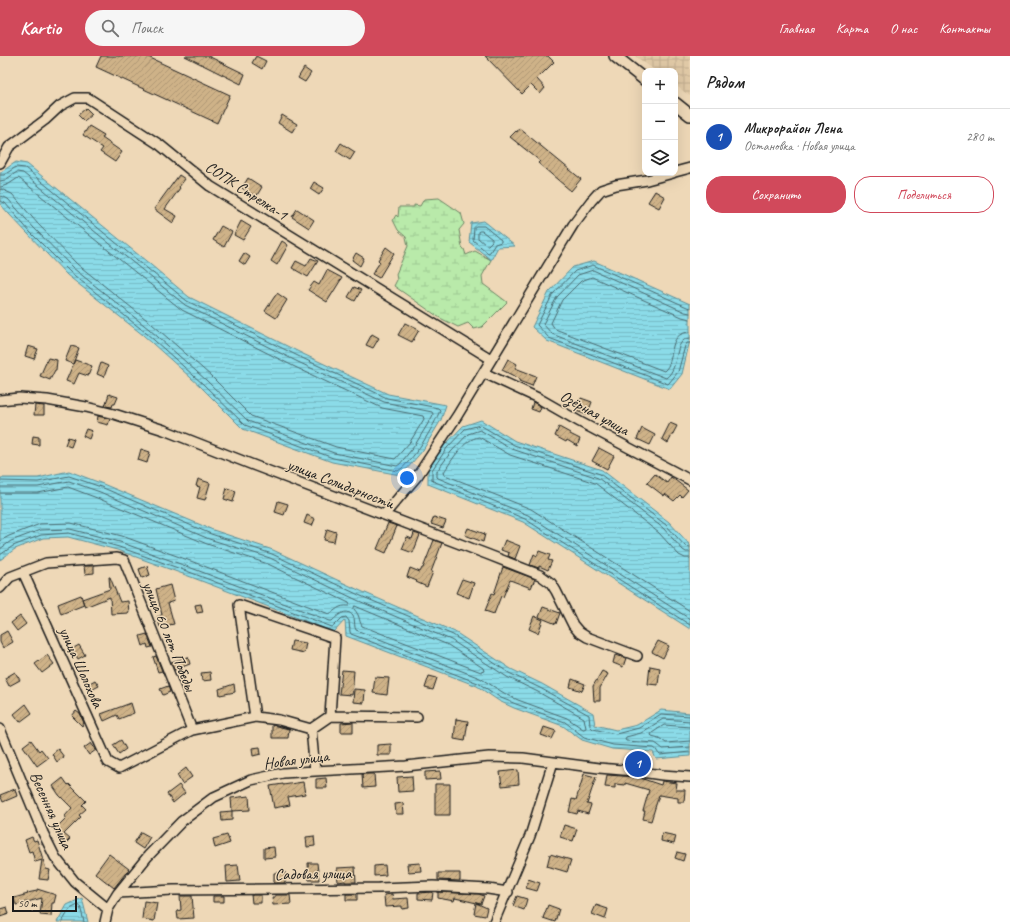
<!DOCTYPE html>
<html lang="ru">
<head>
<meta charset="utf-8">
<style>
  body { margin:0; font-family:Caveat,sans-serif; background:#f6f6f6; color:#222 }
  .controls { position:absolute; right:12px; top:12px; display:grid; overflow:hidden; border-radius:8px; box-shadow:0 4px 16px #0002 }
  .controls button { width:36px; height:36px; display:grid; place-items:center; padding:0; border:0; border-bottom:1px solid #e0e0e0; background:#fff; color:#222; font:20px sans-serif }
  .scale { position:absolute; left:12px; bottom:10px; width:65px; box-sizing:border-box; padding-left:4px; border:2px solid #1c1c1c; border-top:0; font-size:11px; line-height:14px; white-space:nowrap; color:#1c1c1c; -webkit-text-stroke:3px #eed8b7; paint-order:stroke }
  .you { position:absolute; left:407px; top:422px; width:14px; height:14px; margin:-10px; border:3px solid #fff; border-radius:50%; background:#1a73e8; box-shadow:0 0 0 6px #1a73e833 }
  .badge { display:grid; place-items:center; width:26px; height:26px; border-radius:50%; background:#d1495b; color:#fff; font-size:13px; font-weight:700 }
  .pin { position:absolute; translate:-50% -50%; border:2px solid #fff; box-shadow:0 1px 4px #0006 }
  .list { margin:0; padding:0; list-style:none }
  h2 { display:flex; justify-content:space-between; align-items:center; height:52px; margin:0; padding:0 16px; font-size:17px }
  h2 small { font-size:13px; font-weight:400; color:#767676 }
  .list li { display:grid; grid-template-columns:26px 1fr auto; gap:12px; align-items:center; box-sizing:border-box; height:56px; padding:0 16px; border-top:1px solid #e0e0e0 }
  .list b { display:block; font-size:15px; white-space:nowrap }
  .list p { margin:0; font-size:13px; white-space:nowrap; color:#767676 }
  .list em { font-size:13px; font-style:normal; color:#767676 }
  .actions { display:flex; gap:8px; padding:12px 16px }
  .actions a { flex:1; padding:9px 0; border:1px solid #d1495b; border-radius:16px; text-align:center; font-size:14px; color:#d1495b }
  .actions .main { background:#d1495b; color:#fff }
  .icon { flex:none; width:22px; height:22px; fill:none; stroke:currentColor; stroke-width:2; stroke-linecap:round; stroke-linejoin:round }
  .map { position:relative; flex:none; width:690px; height:866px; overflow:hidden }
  header { display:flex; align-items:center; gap:24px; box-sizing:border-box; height:56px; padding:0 20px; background:#d1495b; color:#fff }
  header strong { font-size:19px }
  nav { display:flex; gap:22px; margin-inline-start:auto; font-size:14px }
  .search { width:280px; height:36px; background:#f6f6f6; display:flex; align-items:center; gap:10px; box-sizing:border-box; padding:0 14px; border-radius:22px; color:#767676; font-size:15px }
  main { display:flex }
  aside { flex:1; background:#fff }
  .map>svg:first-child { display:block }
</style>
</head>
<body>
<header>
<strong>Kartio</strong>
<div class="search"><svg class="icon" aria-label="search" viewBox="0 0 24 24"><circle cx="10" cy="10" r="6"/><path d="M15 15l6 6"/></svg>Поиск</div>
<nav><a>Главная</a><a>Карта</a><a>О нас</a><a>Контакты</a></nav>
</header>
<main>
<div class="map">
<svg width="690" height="866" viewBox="0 0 690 866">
  <defs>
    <pattern id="industrial-grid" width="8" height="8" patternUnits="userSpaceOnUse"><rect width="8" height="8" fill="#e0c9a6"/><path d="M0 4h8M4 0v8" fill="none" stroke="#c0ac8e"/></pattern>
    <pattern id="wetland-marsh" width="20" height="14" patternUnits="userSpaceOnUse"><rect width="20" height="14" fill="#b9eaaa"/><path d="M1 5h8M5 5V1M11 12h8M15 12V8" fill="none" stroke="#9ec892"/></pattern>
    <pattern id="water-rules" width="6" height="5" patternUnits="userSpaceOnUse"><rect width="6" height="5" fill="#8bdbe8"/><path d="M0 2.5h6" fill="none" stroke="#77bbc6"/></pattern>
    <pattern id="building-hatch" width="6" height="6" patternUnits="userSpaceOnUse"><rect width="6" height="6" fill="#ceb288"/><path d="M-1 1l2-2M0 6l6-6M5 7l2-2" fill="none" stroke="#b09875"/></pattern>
  </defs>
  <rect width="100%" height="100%" fill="#eed8b7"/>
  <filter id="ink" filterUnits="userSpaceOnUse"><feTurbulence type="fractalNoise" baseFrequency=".025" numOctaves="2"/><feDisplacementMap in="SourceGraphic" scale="8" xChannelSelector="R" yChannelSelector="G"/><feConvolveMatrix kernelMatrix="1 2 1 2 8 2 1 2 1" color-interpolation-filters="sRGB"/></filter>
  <g filter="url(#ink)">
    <path fill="url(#industrial-grid)" d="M635,0H690V40L675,29V15H656Z"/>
    <path fill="url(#wetland-marsh)" stroke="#6a8363" d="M439,142L461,157L464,168L459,174L462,191L464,193L466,199L475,195L491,204L482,220L483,228L507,246L482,271L474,273L468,267L458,271L440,262L394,230L397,224L396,218L408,190L406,181L398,174L393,164L396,159L398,161L399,151H414V149L420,150L424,143Z"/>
    <path fill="url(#water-rules)" stroke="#5f8f96" d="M16,106L27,108L151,209L189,241L301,297L388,338L446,349L441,364L423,394L406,414L400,419L332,406L243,373L200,330L143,279L67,219L9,158L0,148V119L1,116Z
      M484,165L515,190L498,191L491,204L469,186L471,167Z
      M594,205L690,248V284L682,318L670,333L547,285L532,271L549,236L573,211Z
      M481,364L515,385L602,414L669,466L690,489V573L523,466L428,428V413L444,390L463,370Z
      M69,415L103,428L213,474L273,494L363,536L455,576L511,613L542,628L593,657L595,669L616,674L637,669L661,654L690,657V700L656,703L653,696L612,693L582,684L563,670L514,652L499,645L477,630L346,580L345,564L334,576L191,521L117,494L68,481L43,482L15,493L0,504V422H38Z
      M82,842L88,866H57L67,849Z"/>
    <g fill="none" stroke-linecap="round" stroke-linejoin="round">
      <path stroke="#48686e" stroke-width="1" d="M0,119H4L16,111L25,112L187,245L300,301L387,342L438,352L440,354C435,369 412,407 398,415L333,402L245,369L203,328L145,276L70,216L30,176L5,147L0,145
        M0,125L5,124L17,116L23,117L185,249L298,306L384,346L432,356L433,358L432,361L415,389L400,408L397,410L334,397L248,365L206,324L149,273L73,212L34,172L8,143L4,141L0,140
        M0,131H1L9,128L18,122L20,123L182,254L295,311L382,352L423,360L424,363L410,386L395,403L336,391L251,360L211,320L152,268L77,208L38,168L12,138L1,133L0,134
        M476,170H484L501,184V186L495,188L490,196L488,197L473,184L474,172Z
        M480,175H482L492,183V185L488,189H486L478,182V176Z
        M690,252L687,251L593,209L575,215L553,238L537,269L549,282L668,328L669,327L678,316L685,290L687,287H690
        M690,257L685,256L593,214L578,219L557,241L543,268L552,278L666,322C681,311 672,283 690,282
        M690,263L682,261L592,221L581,225L562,244L551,267L555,273L664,315C677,305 665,277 690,276
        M0,425L38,426L69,420L101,431L211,478L272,498L361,540L453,579L509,617L540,632L589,659L590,670L593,673L616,678L639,672L661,658L690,660
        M0,431H38L69,425L100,436L209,483L270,502L359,545L451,584L507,621L538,636L584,662L586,672L584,673H583L567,662L518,644L504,637L480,622L356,574C354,571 355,566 354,562C348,550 338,559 332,565H330L194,513L120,486L70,473L40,474L11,485L0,493
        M0,437H38L68,431L97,442L207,488L268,508L349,547L350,549L349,550C338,549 337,554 329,558L196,507L122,480L71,467L40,468L9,480L0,485
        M690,491L685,490L666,469L600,418L514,389L480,369L465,373L447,392L432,414V424L433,425L525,463L690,569
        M690,496H686L683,494L663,472L598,422L512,393L480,374L468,378L451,396L437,415V421L438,422L528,459L690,563
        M0,499L13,490L41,479L69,477L119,491L192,517L332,571L334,570L342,562L346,561L349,565L350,576L351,578L478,627L501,642L516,648L565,666L584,681L613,689L654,692C657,693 657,697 660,699L690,696
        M690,502H685L679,499L659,477L595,427L510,399L479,381C464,383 452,404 444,416L445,419L531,453L690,555
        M355,550L448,589L483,612L484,615L481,616L362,570C358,563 361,561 354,553Z
        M690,665L663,663L641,677L626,681L625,683L626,685L655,687L658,689L663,693L690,691
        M690,671L664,669L652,677L651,679L652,680L659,682L666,687L690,685
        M62,866L70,853L78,849L80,850L84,866"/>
    </g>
    <path fill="url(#building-hatch)" stroke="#1c1c1c" d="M101,0H146L230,39L217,67L96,11Z
      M185,0H208L245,18L241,28Z
      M256,0L266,5L262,13L252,7Z
      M485,0H548L554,6L537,23L545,32L540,38L531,29L522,38Z
      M304,12L311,17L305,26L298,22Z
      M86,52L92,58L84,65L78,59Z
      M282,59L297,68L292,76L278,67Z
      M89,70L104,79L102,82L122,96L115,106L100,96L103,92L83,79Z
      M519,72L581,123L571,135L538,107L540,105L510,81L516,75L517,76Z
      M341,87L355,96L350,104L336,95Z
      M179,119L185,123L179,131L180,132L165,153L177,160L173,167L154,153Z
      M248,122L262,131L256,141L242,132Z
      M314,126L324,132L319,139L310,133Z
      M655,135L665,141L659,152L648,146Z
      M297,153L314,164L309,172L292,161Z
      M241,165L251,171L243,184L234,179Z
      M221,170L232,176L224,191L213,184Z
      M282,185L288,189L277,209L271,205Z
      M386,191L394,197L379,222L372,218L380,206L378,204Z
      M244,197L250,201L245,209L239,205Z
      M356,197L364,202L360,210L352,204Z
      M311,202L318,205L308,221L292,212L296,205L306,210Z
      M327,214L342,222L327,246L308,234L314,226L319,229Z
      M354,231L361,234L355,245L348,241Z
      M277,237L287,244L276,262L265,255Z
      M405,267L419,274L412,286L398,279Z
      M372,278L379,282L373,292L366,289Z
      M28,290L38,293L34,303L25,300Z
      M71,290L79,292L73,308L65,305Z
      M48,302L57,304L56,314H55L50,324L40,320Z
      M508,303L517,308L515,312L536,320L532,330L519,325L520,323L502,314Z
      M75,304L92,310L88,320L79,317L74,328L66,325Z
      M101,307L108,310L104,321L97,318Z
      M109,338L118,341L115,348H113L112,351L105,350Z
      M581,342L592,346L587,359L576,355Z
      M533,346L541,351L539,356L531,353Z
      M35,349L44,350V359H34Z
      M98,360L110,363L108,369L97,366Z
      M670,367L677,370L668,387L662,383Z
      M559,371L570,377V378L580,383L577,390L567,384L566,386L555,380Z
      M642,372L655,379L650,389L637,383Z
      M86,373L92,375L89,383L83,380Z
      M33,380L39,381V389L32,388Z
      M68,381L74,383L71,391L65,389Z
      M599,392L614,400L607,413L592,405Z
      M141,393L150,396L147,407L138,404Z
      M655,418L667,427L671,421L688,434L682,441L680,439L674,445L665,438L664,440L647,427Z
      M198,423L210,427L205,444L197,442L200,431L196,430Z
      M227,432L236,435L233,446L224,443Z
      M278,445L288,448L284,459L275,456Z
      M307,459L315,463L312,470L304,467Z
      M434,461L446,465L443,472L431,468Z
      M388,467L397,470L386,497L377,493Z
      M468,472L485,478L483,486L465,479Z
      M327,473L336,476L334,486L324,484Z
      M414,477L420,479L413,497L402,493L407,481L412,483Z
      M434,484L442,487L431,516H433L427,531L416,526L417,525L407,521L410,512L420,516L422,512H423Z
      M505,484L520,490L515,503L508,500L509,497L501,494Z
      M539,495L550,499L548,504L552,505L548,514L539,510V512L530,509L534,498L537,500Z
      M84,510H94V517L85,518Z
      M147,510L150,519L142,522L139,513Z
      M503,511L535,523L531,532L510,524L503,541L501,540L494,558L485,555L492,537L494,538Z
      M109,521H110L120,546L128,545L129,557L111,558L110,541L85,551L82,543L110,533Z
      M462,523L474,527L469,542L456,537Z
      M170,529L174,545L168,547L174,568L160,571L157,561L162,559L156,533Z
      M81,539L84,549L61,558L58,548Z
      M201,548L203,556L197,557L195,549Z
      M543,551L560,557L556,568L539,561Z
      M20,560L26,568L17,575L11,567Z
      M534,560L543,564L538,577L529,573Z
      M7,575L13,586L3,592L0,586V579Z
      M147,578L152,591L148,592L147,588L143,590L140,580Z
      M292,585L306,587L304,597L290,594Z
      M658,585L669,590L663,602L652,596Z
      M79,589L85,599L78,603L72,593Z
      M47,599L54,608L42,617L35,608Z
      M615,599L626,602L623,611L613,607Z
      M156,600L163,617L162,615L158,616L153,601Z
      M188,601L190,608L174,614L171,606Z
      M650,610L660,612L658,629L648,628Z
      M342,614L354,615L352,639L339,638Z
      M602,615L608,618L600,632V645H594L593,630Z
      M15,616L20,624L9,630L5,622Z
      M210,616L211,624L202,625L201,617Z
      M429,620L437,622L433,634L425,632Z
      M375,621L389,622L387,639L373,637Z
      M572,623L585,628L582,635L570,631Z
      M95,624L99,630L91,634L88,628Z
      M234,628L235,636L220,639L219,633Z
      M168,630L170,636L163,639L160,633Z
      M354,633L365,634L364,647L353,646Z
      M131,647L134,657L119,663L117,659L104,665L101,658Z
      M26,648L32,657L20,666L14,658Z
      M76,655L80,658L84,667L82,670L72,660Z
      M456,663L468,665L465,685L454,683Z
      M353,666V676H341V667Z
      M272,669L289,673L288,682H272Z
      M544,671L556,675L552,683L541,679Z
      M31,684L39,695L41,693L48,702L37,710L23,690Z
      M121,684L126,693L119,698L113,689Z
      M91,687L96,694L89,699L84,692Z
      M391,688V699H377V689Z
      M260,691L261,698L253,700L252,692Z
      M58,693L64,701L57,706L52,698Z
      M186,712L192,721L182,728L177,719Z
      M518,714L519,728L502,730L500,716Z
      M440,715L441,723L425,724V716Z
      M362,718H374L375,731L363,732Z
      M584,718L596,721L587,748L591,749L588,758L578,755L577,758L569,756L572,743L576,744Z
      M607,719L637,721L661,729L662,725L677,727L676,734H685L684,746H678V742L659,739L651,765L643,763L645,755H643L649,734L625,727V729L615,728V732L605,731Z
      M412,720L413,735L398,736L397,721Z
      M63,722L68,729L69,728L86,745L82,749L86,753L79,759L81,761L64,778L70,783L65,788L57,782L59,780L54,774L66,762L65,760L72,752L59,739L53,730Z
      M326,722L327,732H316V723Z
      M303,726L305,738L288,741L290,749L274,752L270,730L283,728V729Z
      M435,728H450V759H435Z
      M179,729L185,737L173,747L167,738Z
      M15,733L17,740L3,746L0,739Z
      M249,740L250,754L232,755L231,742Z
      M403,747L404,758H396L395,748Z
      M232,755V764L222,765L221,756Z
      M564,769L577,773L573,785L560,781Z
      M141,776L150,781L143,793L134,787Z
      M662,777L676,780L674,788L661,785Z
      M227,779L230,787L215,792L213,783Z
      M314,780L315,790L307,791L306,781Z
      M32,781L34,785L37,784L46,813L50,814L48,824L39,823L42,804L35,806L32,795L29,796L25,784Z
      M274,791L275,801L264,802V792Z
      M677,796L685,798L683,805L675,802Z
      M109,798L129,813L114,832L95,817Z
      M550,798L571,804L567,816L547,810Z
      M308,807H317L319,824H309Z
      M420,807L421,815L408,816L407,808Z
      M238,809L240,825L227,826L226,810Z
      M385,809L386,819L374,820V810Z
      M355,811L356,826H345V825L338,826L337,812Z
      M285,816V827H274V817Z
      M438,817H460V825L438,824Z
      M528,823L540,827L537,835L526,832Z
      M37,833L56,839L54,847H52L51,860L40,859L42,842L16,849L14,842L28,838L27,837L37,835Z
      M433,836L432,844L418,843V837Z
      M438,836L479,838L484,840L481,848L455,842L454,845L438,842Z
      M346,838H357V844H346Z
      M392,838L393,843L408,842L409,852L402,853V850L385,851L384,839Z
      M251,839H261V847H252Z
      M275,839H290L291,848L273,849L272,841H275Z
      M180,840H192L194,862L178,863L177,855L181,854Z
      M213,840H224V846H213Z
      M517,840L527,843L524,854L513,850Z
      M144,845L157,847L154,865L142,863Z
      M476,847L487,852L485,860L474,858Z
      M548,849L559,853L555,866L543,862Z
      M596,849L608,853L605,863L592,858Z
      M7,851L9,858L0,861V853Z"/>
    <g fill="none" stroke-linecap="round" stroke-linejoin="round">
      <g stroke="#1c1c1c" stroke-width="12">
        <path id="minor" d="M0,107L9,91L45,64L60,50L75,42H88L160,89L210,130L491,303
          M675,116L690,112
          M484,317L538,342L580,366L690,424
          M0,344L19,342L47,344L86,351L114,358L164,374L253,409L489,499L540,519L551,527L556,535L573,569L579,576L587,581L637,600
          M384,459L418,419L457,360L562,187L573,169L591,145L601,134L616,129L647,124L673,117
          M23,516L108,706L119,712L192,674L255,661L279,664L311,673L315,715
          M0,532L10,521L46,507L117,502L124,504L192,674
          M330,660L417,661
          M255,661L239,549L335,582L330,660L311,673
          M0,673L43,777L55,801L75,826L108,853
          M118,837L173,834L379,832L433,830L488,833L508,836
          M105,866L108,853L118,837L148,800L182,765L214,741L251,724L283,717L315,715L406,710L489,701L523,702L599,712L634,715L662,719L690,721
          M494,866L530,780L553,706"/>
      </g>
      <g stroke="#1c1c1c" stroke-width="14">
        <path id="major" d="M615,0L645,24
          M675,47L690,59"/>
      </g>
      <use href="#minor" stroke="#eed8b7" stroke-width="9"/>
      <use href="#major" stroke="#eed8b7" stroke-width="11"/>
    </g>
  </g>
  <g text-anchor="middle" stroke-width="3" stroke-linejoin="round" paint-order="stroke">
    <g font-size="16" fill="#1c1c1c" stroke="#eed8b7">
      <text transform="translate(247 134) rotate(33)" y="6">СОПК Стрелка-1</text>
      <text transform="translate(595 356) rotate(29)" y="6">Озёрная улица</text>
      <text transform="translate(341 427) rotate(21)" y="6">улица Солидарности</text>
      <text transform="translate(170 580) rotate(68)" y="6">улица 60 лет Победы</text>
      <text transform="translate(82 611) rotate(66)" y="6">улица Шолохова</text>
      <text transform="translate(296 703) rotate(-7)" y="6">Новая улица</text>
      <text transform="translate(52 754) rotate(66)" y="6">Весенняя улица</text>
      <text transform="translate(313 817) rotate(-1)" y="6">Садовая улица</text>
    </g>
  </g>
</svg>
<div class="controls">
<button>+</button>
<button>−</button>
<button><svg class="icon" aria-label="layers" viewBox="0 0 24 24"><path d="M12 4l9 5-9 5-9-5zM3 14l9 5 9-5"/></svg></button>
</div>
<div class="scale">50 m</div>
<div class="you"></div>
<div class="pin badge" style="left:638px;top:708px;background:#1a4fb4">1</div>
</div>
<aside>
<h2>Рядом<small></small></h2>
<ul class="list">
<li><span class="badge" style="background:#1a4fb4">1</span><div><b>Микрорайон Лена</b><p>Остановка · Новая улица</p></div><em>280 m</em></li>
</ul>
<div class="actions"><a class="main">Сохранить</a><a>Поделиться</a></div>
</aside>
</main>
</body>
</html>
